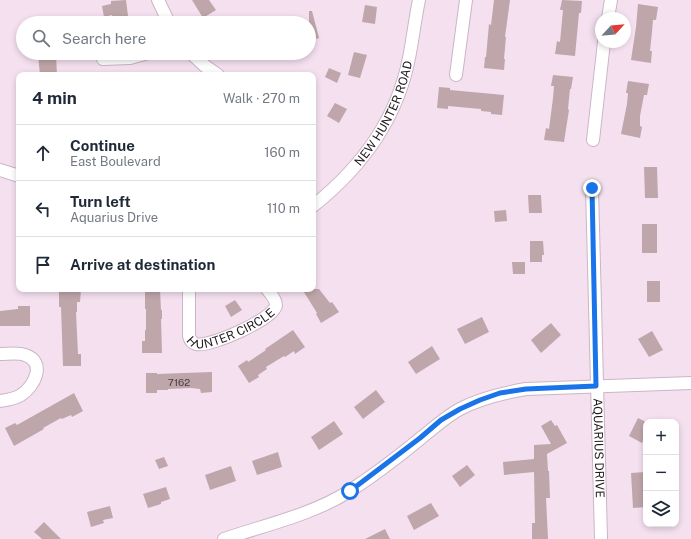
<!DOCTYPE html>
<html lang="en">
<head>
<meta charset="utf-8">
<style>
  body { margin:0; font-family:"Public Sans",sans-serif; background:#f6f6f7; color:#1f2937 }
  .controls { position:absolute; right:12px; bottom:12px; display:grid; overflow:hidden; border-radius:8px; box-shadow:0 2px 6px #0003 }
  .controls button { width:36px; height:36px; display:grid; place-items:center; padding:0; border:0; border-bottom:1px solid #e0e1e3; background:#fff; color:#1f2937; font:20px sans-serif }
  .compass { position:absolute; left:595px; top:12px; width:36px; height:36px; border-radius:50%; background:#fff; box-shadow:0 2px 6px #0003; rotate:64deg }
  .stop { position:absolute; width:12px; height:12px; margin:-9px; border:3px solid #1a73e8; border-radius:50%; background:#fff }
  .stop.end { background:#1a73e8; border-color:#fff; box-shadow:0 1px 4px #0008 }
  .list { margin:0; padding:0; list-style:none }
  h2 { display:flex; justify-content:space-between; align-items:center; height:52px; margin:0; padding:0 16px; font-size:17px }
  h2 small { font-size:13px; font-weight:400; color:#747a83 }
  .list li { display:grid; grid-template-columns:26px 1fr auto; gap:12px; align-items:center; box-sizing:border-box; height:56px; padding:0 16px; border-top:1px solid #e0e1e3 }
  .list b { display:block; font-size:15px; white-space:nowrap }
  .list p { margin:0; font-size:13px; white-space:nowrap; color:#747a83 }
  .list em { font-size:13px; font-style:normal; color:#747a83 }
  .icon { flex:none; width:22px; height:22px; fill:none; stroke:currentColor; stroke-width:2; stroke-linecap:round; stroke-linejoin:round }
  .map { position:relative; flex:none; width:691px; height:539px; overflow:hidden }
  .search { position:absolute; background:#fff; box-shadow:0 2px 6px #0003; left:16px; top:16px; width:300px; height:44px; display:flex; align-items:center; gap:10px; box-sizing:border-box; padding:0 14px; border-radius:22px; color:#747a83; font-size:15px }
  .panel { position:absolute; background:#fff; box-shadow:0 2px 6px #0003; left:16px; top:72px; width:300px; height:220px; border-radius:8px }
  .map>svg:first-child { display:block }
</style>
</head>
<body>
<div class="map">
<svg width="691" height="539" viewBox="0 0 691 539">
  <rect width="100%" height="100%" fill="#f5e0f0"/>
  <path fill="#bfa6ab" d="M126,0L128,16H126L127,23H113L112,15L104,17L102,6L111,4V1Z
    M192,0H209L216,10L203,18Z
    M494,0H510L505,37H506L504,59H505L504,70L484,68L485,57H486L489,24L491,25Z
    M562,0L582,1L581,13H579L575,56L555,54L557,41L560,42L563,10H560Z
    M638,4L658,7L656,20H653L652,32L650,51H652L651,63L631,60L636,27Z
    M365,5L377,7L375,24L362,22Z
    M309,11H312L319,38L309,41Z
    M354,52L367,55L360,78L348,75Z
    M56,54L57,75H40L38,55Z
    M329,68L341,73L337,83L325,77Z
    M553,75L573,77L571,89H570L568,109L569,110L564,142L544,140L546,128L549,129L553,98L554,86H551Z
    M628,81L649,84L647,95H644L640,116V126L642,127L640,138L621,134L627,104L628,93H626Z
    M439,87L450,88V90L504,95L502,115L491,114V112L481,111V109L448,106V109L437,108Z
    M335,103L347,109L339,123L327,116Z
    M644,167H657L658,198H645Z
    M528,195H541L542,213H529Z
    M506,210L507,221L495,222L494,211Z
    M642,224H657V253H642Z
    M530,241H543L544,255H542V262H530Z
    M512,262H525V274H513Z
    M647,281H660V302H647Z
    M145,289H160L161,310H162V319H161L162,353H142V341H145V330H146V309H145Z
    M302,289H319L330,303L332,302L339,312L321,323L316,314L317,313Z
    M59,290H81L80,302H77V312H76L78,354H81V366H63L61,307H59Z
    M235,300L242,310L231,317L225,306Z
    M18,306H30V326H0V311L18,309Z
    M482,317L489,332L465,344L457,329Z
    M551,323L561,335L541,353L531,340Z
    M293,330L305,347L295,354L294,351L285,357L284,356L266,367L267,369L258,375L259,377L249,383L238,366L247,360L248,362L266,350L265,349Z
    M652,331L663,350L649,357L638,339Z
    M432,346L440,359L416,374L408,362Z
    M212,372V392L201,393L200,389L191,388L168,389V390H157V393H146V373H157V374Z
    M376,390L385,402L363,419L354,407Z
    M74,393L83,411L72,417L71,415L62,419L61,418L43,428L44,429L14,446L5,428L15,423L17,425Z
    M638,418L646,422V434L642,443L629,436Z
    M551,420L555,426L557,425L567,443L547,454L548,471H549L550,498H546L548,539H532V523H535L534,472L504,475L503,462L534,459V445L551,444L541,426Z
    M334,421L343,434L319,450L311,437Z
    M278,452L282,467L257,475L252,461Z
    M164,457L168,466L159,469L155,460Z
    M467,465L475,475L460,487L452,476Z
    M231,466L236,481L210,490L205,475Z
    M646,472V507L633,508L631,473Z
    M166,487L170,499L161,502V504L148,508L143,494Z
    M431,503L439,516L414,530L407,516Z
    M110,506L113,518L103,520L104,523L91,527L87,512Z
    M44,522L61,539H42L34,532Z
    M385,529L390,539H365Z"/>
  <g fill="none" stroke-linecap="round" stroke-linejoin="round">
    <g stroke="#cab6c5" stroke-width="14">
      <g id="minor">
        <path d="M158,0L169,23"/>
        <path d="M608,18L611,0"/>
        <path d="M191,53L205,66L218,75"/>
        <path d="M103,59L130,58L148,53"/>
        <path d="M456,75L466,0"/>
        <path d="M593,140L604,42"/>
        <path d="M0,170L19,176"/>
        <path id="s1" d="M592,188L601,539"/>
        <path id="s2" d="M313,206C362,167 397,120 409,58C413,38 415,19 419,0"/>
        <path id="s3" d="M189,289V336C190,340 192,343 196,344C209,348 276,318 276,305C276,299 270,293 267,289"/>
        <path d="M0,354C8,354 18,352 25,355C47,362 34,387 21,395C15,399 7,400 0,401"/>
        <path d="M224,539C265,525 311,515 348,492C373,476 398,457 421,438C434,428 445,417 460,409C481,398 503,393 526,389L691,383"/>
      </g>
    </g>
    <use href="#minor" stroke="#fff" stroke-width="12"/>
  </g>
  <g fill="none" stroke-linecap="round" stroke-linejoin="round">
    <path stroke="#1a73e8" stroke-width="5" d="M350,491L420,438L441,420L460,409L480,400L500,393L526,389L596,386L592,188"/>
  </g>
  <g text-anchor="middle" stroke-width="3.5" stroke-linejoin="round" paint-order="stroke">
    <g font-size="10" fill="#483c41">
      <text x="179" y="386">7162</text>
    </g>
    <g font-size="12" fill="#20191e" stroke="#f5e0f0">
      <text dy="4" stroke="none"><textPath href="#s2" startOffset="119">NEW HUNTER ROAD</textPath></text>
      <text dy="4" stroke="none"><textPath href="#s3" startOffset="96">HUNTER CIRCLE</textPath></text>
      <text dy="4" stroke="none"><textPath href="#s1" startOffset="260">AQUARIUS DRIVE</textPath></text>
    </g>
  </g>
</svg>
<div class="controls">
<button>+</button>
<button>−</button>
<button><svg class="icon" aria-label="layers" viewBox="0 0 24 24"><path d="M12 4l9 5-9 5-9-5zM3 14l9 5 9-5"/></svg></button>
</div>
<svg class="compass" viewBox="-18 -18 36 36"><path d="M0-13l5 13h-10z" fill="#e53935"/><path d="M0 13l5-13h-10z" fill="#747a83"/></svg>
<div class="stop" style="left:350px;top:491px"></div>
<div class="stop end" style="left:592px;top:188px"></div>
<div class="search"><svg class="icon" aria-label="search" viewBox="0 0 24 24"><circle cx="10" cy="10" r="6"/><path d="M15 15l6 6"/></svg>Search here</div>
<section class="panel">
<h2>4 min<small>Walk · 270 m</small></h2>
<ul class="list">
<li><svg class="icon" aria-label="ahead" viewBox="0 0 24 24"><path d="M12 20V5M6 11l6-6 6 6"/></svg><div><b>Continue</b><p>East Boulevard</p></div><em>160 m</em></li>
<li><svg class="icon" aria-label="left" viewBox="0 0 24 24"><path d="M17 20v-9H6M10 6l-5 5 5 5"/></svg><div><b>Turn left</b><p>Aquarius Drive</p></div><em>110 m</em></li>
<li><svg class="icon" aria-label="arrive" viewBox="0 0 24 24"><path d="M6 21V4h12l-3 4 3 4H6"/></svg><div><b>Arrive at destination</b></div></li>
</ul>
</section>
</div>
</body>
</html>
